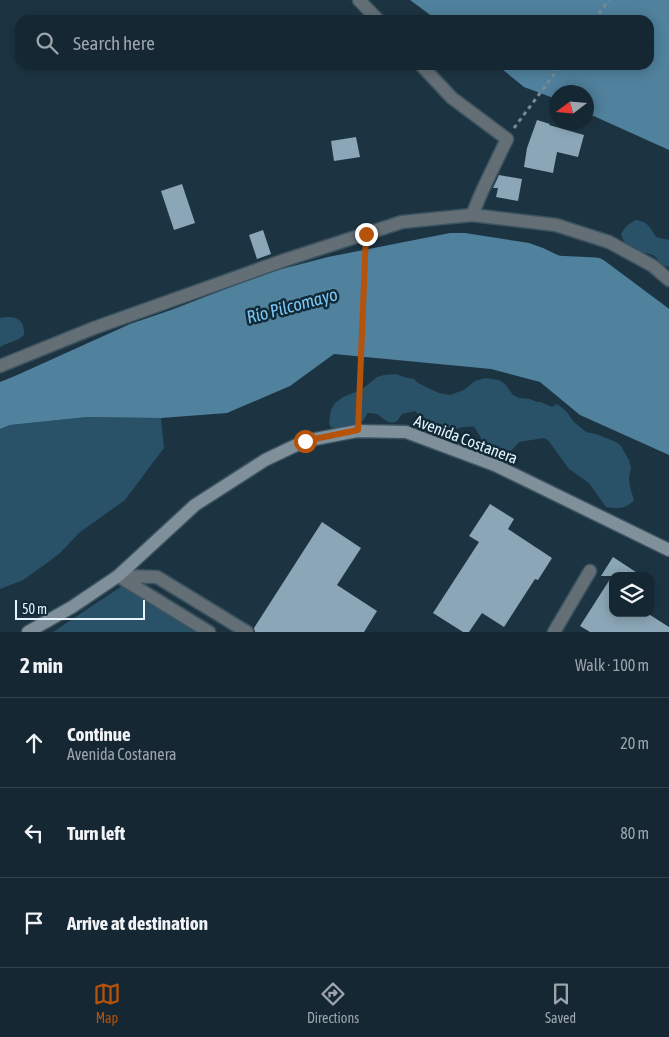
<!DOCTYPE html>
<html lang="en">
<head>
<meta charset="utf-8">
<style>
  body { margin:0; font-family:"Asap Condensed",sans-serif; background:#1e2f3a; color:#f1f3f6 }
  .controls { position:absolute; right:15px; bottom:15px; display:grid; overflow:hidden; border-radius:10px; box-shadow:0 2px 12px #0003 }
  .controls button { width:45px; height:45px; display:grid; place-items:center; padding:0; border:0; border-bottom:1px solid #34444d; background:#152732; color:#f1f3f6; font:25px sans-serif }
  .compass { position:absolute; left:549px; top:85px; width:45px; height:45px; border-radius:50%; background:#152732; box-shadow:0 2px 12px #0003; rotate:254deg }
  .scale { position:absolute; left:15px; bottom:12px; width:130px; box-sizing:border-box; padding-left:5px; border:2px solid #e5f4fc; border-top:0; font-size:14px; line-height:18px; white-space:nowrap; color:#e5f4fc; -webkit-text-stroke:4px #122a37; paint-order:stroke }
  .stop { position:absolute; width:15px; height:15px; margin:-11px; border:4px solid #b45309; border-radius:50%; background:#fff }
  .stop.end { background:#b45309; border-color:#fff; box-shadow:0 1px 5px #0008 }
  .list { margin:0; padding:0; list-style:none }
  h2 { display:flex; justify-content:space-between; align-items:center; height:65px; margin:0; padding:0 20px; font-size:21px }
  h2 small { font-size:16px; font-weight:400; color:#9da5ac }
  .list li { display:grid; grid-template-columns:32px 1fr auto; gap:15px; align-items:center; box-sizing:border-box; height:90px; padding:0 20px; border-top:1px solid #34444d }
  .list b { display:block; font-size:19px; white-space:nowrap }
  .list p { margin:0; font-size:16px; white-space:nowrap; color:#9da5ac }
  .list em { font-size:16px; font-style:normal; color:#9da5ac }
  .icon { flex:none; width:28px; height:28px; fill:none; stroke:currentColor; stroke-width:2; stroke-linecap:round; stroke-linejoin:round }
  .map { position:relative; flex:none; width:669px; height:632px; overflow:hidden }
  .search { position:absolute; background:#152732; box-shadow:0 2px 12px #0003; left:15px; right:15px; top:15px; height:55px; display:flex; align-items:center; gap:12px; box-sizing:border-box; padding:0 18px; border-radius:15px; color:#9da5ac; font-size:19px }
  .sheet { height:335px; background:#152732 }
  nav { display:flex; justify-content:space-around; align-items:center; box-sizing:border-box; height:70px; border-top:1px solid #34444d; background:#152732; font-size:14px; color:#9da5ac }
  nav a { display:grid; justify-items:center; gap:2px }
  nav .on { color:#b45309 }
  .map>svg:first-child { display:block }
</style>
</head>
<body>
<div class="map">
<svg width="669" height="632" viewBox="0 0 669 632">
  <rect width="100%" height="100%" fill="#1c3442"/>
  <path fill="#295168" d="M636,220C648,222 650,227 656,237L669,240V267C659,265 660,260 653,255C651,254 648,253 645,253C632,251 625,248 621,234C625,227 629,223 636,220Z
    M0,317L1,318C15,315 25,319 24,335C16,342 9,342 0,347Z
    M396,374L404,377L414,379L418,383L439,393L450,395L464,390L475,381L485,378L499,380L505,384L513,395L519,398L530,399L537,402H541L552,407L557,404L566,411L574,422L586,432L596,434L616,442L621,446L629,460L631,468L629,478L630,487L634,500C627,509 616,509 606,507L589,483L569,469L548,440L544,438L519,442L512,450L496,455C480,446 484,439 474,427C459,424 441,439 428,426C423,422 420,416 415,411L402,414C400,416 399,419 397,421C389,426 382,417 377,414C373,413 372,413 368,413L362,422L357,425L337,429L331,427L329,424L331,410L335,403L343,397L361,390L377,377L384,375Z
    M87,417L161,418L164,448L125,500L80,532L60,553L47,563L23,580L0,589V429L10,425Z
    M122,586L203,632H53Z"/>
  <path fill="#50819d" d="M410,0H669V150L587,113L586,92H556V99L524,87L497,65H649V20H437Z
    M450,233H465L529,243L543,248L595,273C601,285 638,295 651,302C657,306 663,313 669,318V455L580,415L540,382L491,369L334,354L290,386L227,413L161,418L87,417L10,425L0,429V382L15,376L130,324L171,310L270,272L328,257Z"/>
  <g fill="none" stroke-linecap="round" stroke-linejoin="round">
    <path stroke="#50819d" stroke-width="31" d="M553,271L595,273L669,328"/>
  </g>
  <path fill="#8ba6b6" d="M537,120L550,124L549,125L584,135L578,157L557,152L553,173L524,167L527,148Z
    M356,137L360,157L334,161L331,141Z
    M499,175L522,179L518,201L496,197L498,188H493Z
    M182,184L195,223L174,230L161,191Z
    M263,230L271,254L257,259L249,235Z
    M490,504L514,519L508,529L552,558L538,580L535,579L504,627L482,613L469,632H463L433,613L479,542L469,536Z
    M322,522L361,548L337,585L377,611L364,632H255L254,628Z
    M613,557L642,576H613V613H647L669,627V632H590L580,626L612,576H601Z"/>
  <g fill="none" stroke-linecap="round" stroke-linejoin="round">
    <g stroke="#3c5360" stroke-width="15">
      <path id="street" d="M359,0L378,20
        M421,65L452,98L507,139L483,189L472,215
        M0,366L94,328L282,261L402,222L472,215L556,225L609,242L653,266L669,280
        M118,576L157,577L247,632
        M118,576L209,632
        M554,632L590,571"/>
    </g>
    <g stroke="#3c5360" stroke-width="15">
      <path id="secondary" d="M28,632L72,607L118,576L195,505L265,460L305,441L357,431L406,432L497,466L669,550"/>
    </g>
    <path stroke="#768a95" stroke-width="3" stroke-dasharray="4 4" stroke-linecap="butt" d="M594,20L609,0
      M514,128L561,65
      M358,417L365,249"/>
    <use href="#street" stroke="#636e75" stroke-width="12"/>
    <use href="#secondary" stroke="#7f909b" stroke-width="12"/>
  </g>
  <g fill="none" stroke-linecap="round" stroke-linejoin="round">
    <path stroke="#b45309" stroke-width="6" d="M305,441L358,430L366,234"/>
  </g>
  <g text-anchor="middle" stroke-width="5" stroke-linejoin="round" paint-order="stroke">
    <g font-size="16" fill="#e5f4fc" stroke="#122a37">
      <text transform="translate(466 439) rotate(21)" y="6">Avenida Costanera</text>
    </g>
    <g font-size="18" font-style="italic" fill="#7cc9f6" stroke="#122a37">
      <text transform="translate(292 306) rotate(-15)" y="6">Río Pilcomayo</text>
    </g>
  </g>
</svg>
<div class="controls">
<button><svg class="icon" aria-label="layers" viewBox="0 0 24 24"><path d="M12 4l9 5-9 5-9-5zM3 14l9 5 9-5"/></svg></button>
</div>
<svg class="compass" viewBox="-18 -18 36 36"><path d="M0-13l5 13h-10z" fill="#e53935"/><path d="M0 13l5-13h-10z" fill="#9da5ac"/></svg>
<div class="scale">50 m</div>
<div class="stop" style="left:305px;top:441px"></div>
<div class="stop end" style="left:366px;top:234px"></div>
<div class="search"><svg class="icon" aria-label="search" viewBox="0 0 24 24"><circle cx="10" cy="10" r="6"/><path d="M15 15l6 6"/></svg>Search here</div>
</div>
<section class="sheet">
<h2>2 min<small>Walk · 100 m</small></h2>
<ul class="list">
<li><svg class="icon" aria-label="ahead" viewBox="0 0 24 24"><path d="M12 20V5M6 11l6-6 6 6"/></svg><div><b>Continue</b><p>Avenida Costanera</p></div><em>20 m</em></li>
<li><svg class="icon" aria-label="left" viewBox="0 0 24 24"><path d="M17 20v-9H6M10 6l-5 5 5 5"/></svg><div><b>Turn left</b></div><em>80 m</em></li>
<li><svg class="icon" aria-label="arrive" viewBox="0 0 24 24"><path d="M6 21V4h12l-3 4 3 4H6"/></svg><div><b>Arrive at destination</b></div></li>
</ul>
</section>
<nav>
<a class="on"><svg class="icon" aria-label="map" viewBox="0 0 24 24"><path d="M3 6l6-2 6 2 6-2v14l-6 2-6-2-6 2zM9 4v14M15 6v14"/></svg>Map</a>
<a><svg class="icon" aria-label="directions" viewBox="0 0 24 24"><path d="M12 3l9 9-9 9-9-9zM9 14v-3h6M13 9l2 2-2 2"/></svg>Directions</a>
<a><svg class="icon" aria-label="saved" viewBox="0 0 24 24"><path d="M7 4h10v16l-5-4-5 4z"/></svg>Saved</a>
</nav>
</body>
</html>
